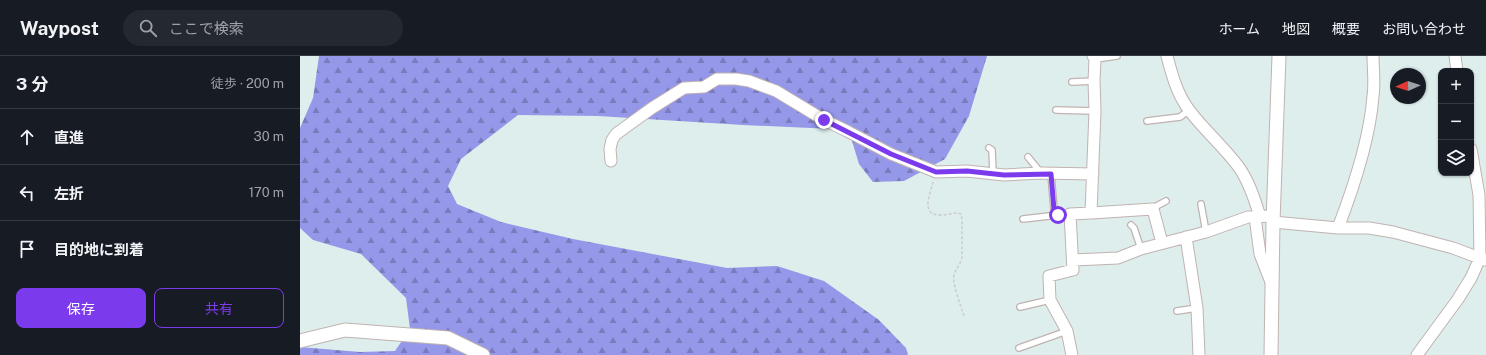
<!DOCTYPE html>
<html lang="ja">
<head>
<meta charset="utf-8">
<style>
  body { margin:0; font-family:"Public Sans","Noto Sans JP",sans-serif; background:#242831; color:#f1f3f6 }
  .controls { position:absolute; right:12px; top:12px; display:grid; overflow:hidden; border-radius:8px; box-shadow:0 1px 3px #0004 }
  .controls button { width:36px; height:36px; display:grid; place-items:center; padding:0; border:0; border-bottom:1px solid #363941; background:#171b24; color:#f1f3f6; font:20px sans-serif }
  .compass { position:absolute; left:1090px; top:12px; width:36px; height:36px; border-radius:50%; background:#171b24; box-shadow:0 1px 3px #0004; rotate:267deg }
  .stop { position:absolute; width:12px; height:12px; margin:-9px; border:3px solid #7c3aed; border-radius:50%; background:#fff }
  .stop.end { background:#7c3aed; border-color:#fff; box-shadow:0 1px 4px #0008 }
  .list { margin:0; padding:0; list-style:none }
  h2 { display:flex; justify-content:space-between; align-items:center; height:52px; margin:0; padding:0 16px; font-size:17px }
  h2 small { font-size:13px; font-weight:400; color:#9ea1a6 }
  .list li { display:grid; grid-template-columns:26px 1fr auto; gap:12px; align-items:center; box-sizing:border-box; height:56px; padding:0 16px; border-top:1px solid #363941 }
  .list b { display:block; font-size:15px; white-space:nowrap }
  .list em { font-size:13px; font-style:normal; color:#9ea1a6 }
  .actions { display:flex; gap:8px; padding:12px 16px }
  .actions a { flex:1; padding:9px 0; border:1px solid #7c3aed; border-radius:8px; text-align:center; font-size:14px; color:#7c3aed }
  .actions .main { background:#7c3aed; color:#fff }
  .icon { flex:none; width:22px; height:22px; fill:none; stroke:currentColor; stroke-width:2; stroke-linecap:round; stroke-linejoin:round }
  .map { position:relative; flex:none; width:1186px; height:299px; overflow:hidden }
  header { display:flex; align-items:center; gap:24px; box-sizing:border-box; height:56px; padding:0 20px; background:#171b24; border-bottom:1px solid #363941 }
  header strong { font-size:19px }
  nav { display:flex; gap:22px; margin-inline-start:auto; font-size:14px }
  .search { width:280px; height:36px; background:#242831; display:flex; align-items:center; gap:10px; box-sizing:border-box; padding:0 14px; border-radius:22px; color:#9ea1a6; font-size:15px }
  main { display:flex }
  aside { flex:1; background:#171b24 }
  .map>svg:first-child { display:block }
</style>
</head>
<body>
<header>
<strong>Waypost</strong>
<div class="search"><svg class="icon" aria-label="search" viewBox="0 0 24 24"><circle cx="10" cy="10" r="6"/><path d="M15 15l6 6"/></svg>ここで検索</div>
<nav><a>ホーム</a><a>地図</a><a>概要</a><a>お問い合わせ</a></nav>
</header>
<main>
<aside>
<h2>3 分<small>徒歩 · 200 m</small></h2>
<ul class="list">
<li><svg class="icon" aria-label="ahead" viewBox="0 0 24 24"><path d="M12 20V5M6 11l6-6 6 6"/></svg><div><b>直進</b></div><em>30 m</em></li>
<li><svg class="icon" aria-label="left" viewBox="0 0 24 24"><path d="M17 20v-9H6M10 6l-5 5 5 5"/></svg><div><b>左折</b></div><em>170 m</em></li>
<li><svg class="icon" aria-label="arrive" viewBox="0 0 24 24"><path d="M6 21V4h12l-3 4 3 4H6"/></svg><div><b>目的地に到着</b></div></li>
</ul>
<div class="actions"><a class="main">保存</a><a>共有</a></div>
</aside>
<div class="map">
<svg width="1186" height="299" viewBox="0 0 1186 299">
  <defs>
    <pattern id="forest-firs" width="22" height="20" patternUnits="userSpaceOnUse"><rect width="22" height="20" fill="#9597e9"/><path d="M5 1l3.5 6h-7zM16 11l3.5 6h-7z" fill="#7a7bbd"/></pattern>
  </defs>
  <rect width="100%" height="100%" fill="#ddeeed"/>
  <path fill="url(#forest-firs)" d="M19,0H687L669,60L645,103L604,125L573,126L559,108L548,72L533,73L443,69L298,60L218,59L161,103L148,130L157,148L201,166L273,183L427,212L477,210L524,225L579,264L606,292L608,299H0V291L60,296L95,295L110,273L106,242L61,198L13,184L0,172V72L13,42Z"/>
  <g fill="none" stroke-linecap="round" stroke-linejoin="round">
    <g stroke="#c0b3b1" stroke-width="8">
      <path id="service" d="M795,3L817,0
        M772,26L794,25
        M756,54L795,55
        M847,65L880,61L889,54
        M689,92L692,94L693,118
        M728,101L741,117
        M751,118L754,154L758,159L770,158
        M901,148L906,176
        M851,153L866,145
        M723,163L758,159
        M831,169L834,172L841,193
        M720,251L750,244
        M877,255L897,252
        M719,292L767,275"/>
    </g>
    <g stroke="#c0b3b1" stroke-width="13">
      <path id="minor" d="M867,0C872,19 877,38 889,54C904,74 923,90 938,110C949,125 955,144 960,161
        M1155,0L1157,15
        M311,105L310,93L312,84L316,78L352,52L384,32L404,31L417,23H436L449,25L476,35L524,64L547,75L591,98L636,116L667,115L704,119L741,117L793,118
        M791,157L853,153L862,187
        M955,161L960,198L971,226
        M973,166L1038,172H1069L1093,176L1153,192L1185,204
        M1038,172C1053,133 1070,82 1073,40C1075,27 1073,13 1073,0
        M886,181L897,252L899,299
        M773,204L818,202L841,193L906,176L948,161L973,160
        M772,299L767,275L750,244L749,220L773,214L770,158L791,157L795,55L794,25L795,3L793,0
        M1117,299L1158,243L1171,222L1180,202L1179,139L1171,93"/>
    </g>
    <g stroke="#c0b3b1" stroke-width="15">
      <path id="tertiary" d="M0,285L45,274L148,282L183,299
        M971,299L973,166L979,0"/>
    </g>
    <path stroke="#ccc" stroke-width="1.5" stroke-dasharray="3 2" stroke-linecap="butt" d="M633,126C630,138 620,160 641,159C647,159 652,157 658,157L661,158L662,163V201C661,208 656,212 654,219C652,228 661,250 664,260"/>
    <use href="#service" stroke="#fff" stroke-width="5.5"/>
    <use href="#minor" stroke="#fff" stroke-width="11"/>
    <use href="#tertiary" stroke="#fff" stroke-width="13"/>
  </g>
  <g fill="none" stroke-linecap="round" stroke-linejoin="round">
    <path stroke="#7c3aed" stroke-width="5" d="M524,64L591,98L636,116L667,115L704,119L751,118L754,154L758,159"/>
  </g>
</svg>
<div class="controls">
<button>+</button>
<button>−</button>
<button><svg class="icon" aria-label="layers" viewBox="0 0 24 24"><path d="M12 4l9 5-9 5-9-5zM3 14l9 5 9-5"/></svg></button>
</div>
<svg class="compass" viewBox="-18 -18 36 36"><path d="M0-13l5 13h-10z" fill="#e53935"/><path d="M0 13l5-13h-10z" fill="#9ea1a6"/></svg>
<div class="stop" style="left:758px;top:159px"></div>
<div class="stop end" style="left:524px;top:64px"></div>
</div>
</main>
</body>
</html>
